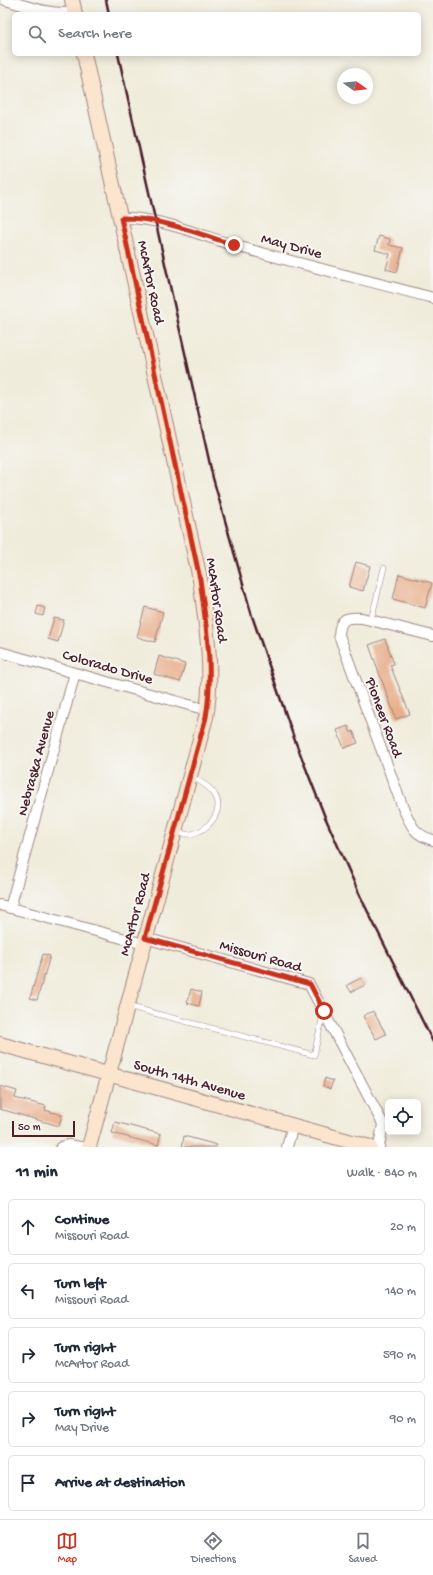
<!DOCTYPE html>
<html lang="en">
<head>
<meta charset="utf-8">
<style>
  body { margin:0; font-family:"Gochi Hand",sans-serif; background:#f6f6f7; color:#1f2937 }
  .controls { position:absolute; right:12px; bottom:12px; display:grid; overflow:hidden; border-radius:6px; box-shadow:0 2px 10px #0003 }
  .controls button { width:36px; height:36px; display:grid; place-items:center; padding:0; border:0; border-bottom:1px solid #e0e1e3; background:#fff; color:#1f2937; font:20px sans-serif }
  .compass { position:absolute; left:337px; top:68px; width:36px; height:36px; border-radius:50%; background:#fff; box-shadow:0 2px 10px #0003; rotate:105deg }
  .scale { position:absolute; left:12px; bottom:10px; width:63px; box-sizing:border-box; padding-left:4px; border:2px solid #4a1f2b; border-top:0; font-size:11px; line-height:14px; white-space:nowrap; color:#4a1f2b; -webkit-text-stroke:3px #f6f6f2; paint-order:stroke }
  .stop { position:absolute; width:12px; height:12px; margin:-9px; border:3px solid #c8321e; border-radius:50%; background:#fff }
  .stop.end { background:#c8321e; border-color:#fff; box-shadow:0 1px 4px #0008 }
  .list { margin:0; padding:0; list-style:none }
  h2 { display:flex; justify-content:space-between; align-items:center; height:52px; margin:0; padding:0 16px; font-size:17px }
  h2 small { font-size:13px; font-weight:400; color:#747a83 }
  .list li { display:grid; grid-template-columns:26px 1fr auto; gap:12px; align-items:center; box-sizing:border-box; height:56px; margin:0 8px 8px; padding:0 8px; border:1px solid #e0e1e3; border-radius:6px }
  .list b { display:block; font-size:15px; white-space:nowrap }
  .list p { margin:0; font-size:13px; white-space:nowrap; color:#747a83 }
  .list em { font-size:13px; font-style:normal; color:#747a83 }
  .icon { flex:none; width:22px; height:22px; fill:none; stroke:currentColor; stroke-width:2; stroke-linecap:round; stroke-linejoin:round }
  .map { position:relative; flex:none; width:433px; height:1147px; overflow:hidden }
  .search { position:absolute; background:#fff; box-shadow:0 2px 10px #0003; left:12px; right:12px; top:12px; height:44px; display:flex; align-items:center; gap:10px; box-sizing:border-box; padding:0 14px; border-radius:6px; color:#747a83; font-size:15px }
  .sheet { height:372px; background:#fff }
  nav { display:flex; justify-content:space-around; align-items:center; box-sizing:border-box; height:56px; border-top:1px solid #e0e1e3; background:#fff; font-size:11px; color:#747a83 }
  nav a { display:grid; justify-items:center; gap:2px }
  nav .on { color:#c8321e }
  .map>svg:first-child { display:block }
</style>
</head>
<body>
<div class="map">
<svg width="433" height="1147" viewBox="0 0 433 1147">
  <rect width="100%" height="100%" fill="#f6f6f2"/>
  <filter id="ink" filterUnits="userSpaceOnUse"><feTurbulence type="fractalNoise" baseFrequency=".025" numOctaves="2"/><feDisplacementMap in="SourceGraphic" scale="8" xChannelSelector="R" yChannelSelector="G"/><feConvolveMatrix kernelMatrix="1 2 1 2 8 2 1 2 1" color-interpolation-filters="sRGB"/></filter>
  <filter id="wash" filterUnits="userSpaceOnUse"><feTurbulence type="fractalNoise" baseFrequency=".012" numOctaves="4" result="noise"/><feDisplacementMap in="SourceGraphic" scale="16" xChannelSelector="R" yChannelSelector="G"/><feGaussianBlur stdDeviation="0.9" result="paint"/><feColorMatrix in="noise" values="0 0 0 0 0 0 0 0 0 0 0 0 0 0 0 0 0 1.4 0 .05"/><feComposite in="paint" operator="in"/></filter>
  <g filter="url(#wash)">
    <rect width="100%" height="100%" fill="#f0ecdb"/>
    <g id="blocks">
      <path fill="#e9af8c" d="M379,236L390,239L389,245L403,248L397,272L386,269L390,254L375,250Z
        M356,562L370,566L363,591L349,587Z
        M399,574L432,583L425,608L393,599Z
        M38,606L45,608L43,616L36,614Z
        M145,607L163,612L155,642L137,637Z
        M54,618L64,620L58,642L48,639Z
        M385,639L394,664L390,665L410,714L396,719L369,645Z
        M159,656L185,664L180,682L154,674Z
        M348,726L351,733L353,731L358,743L344,748L337,730Z
        M43,954L50,956L37,1000L30,998Z
        M361,978L365,985L351,992L347,985Z
        M191,989L202,992L199,1006L187,1003Z
        M373,1011L386,1034L376,1039L363,1016Z
        M325,1078L333,1081L330,1089L323,1086Z
        M0,1086L17,1091L15,1098L46,1106L45,1110L62,1115L59,1126L0,1109Z
        M115,1122L161,1134L158,1145L112,1133Z
        M184,1136L217,1145L216,1147H182Z"/>
    </g>
  </g>
  <g filter="url(#ink)">
    <use href="#blocks" fill-opacity="0" stroke="#9d8683" stroke-width="1"/>
    <g fill="none" stroke-linecap="round" stroke-linejoin="round">
      <g stroke="#9d8683" stroke-width="6">
        <path id="lane" d="M371,620L384,568
          M175,832C180,833 186,835 191,834C207,832 225,811 215,795C210,787 199,780 191,777
          M127,1006L314,1055L323,1015"/>
      </g>
      <g stroke="#9d8683" stroke-width="12">
        <path id="street" d="M5,0C27,6 51,16 75,12
          M121,218C159,217 197,234 233,245C299,264 366,280 433,298
          M433,636L362,618C346,617 340,618 339,635L403,808C412,826 413,834 433,840
          M0,652L207,710
          M0,905L144,944
          M10,908L75,673
          M145,938L309,984L383,1124L379,1147
          M61,1147L68,1145L80,1147
          M287,1147L293,1125"/>
      </g>
      <g stroke="#9d8683" stroke-width="16">
        <path id="secondary" d="M72,0L75,14
          M84,54L200,579C206,625 214,671 206,717L89,1147
          M0,1044L370,1147"/>
      </g>
      <use href="#lane" stroke="#fff" stroke-width="5"/>
      <use href="#street" stroke="#fff" stroke-width="10"/>
      <use href="#secondary" stroke="#fbe5cf" stroke-width="14"/>
      <path stroke="#4a1f2b" stroke-width="2.5" d="M106,0L109,14
        M118,54L213,478L252,616L294,738L325,817L362,900L433,1042"/>
    </g>
  </g>
  <g fill="none" stroke-linecap="round" stroke-linejoin="round" filter="url(#ink)">
    <path stroke="#c8321e" stroke-width="5" d="M234,245C199,234 158,217 121,218L200,579C206,625 214,671 206,717L145,938L310,984L324,1011"/>
  </g>
  <g text-anchor="middle" stroke-width="4" stroke-linejoin="round" paint-order="stroke">
    <g font-size="15" fill="#4a1f2b" stroke="#f6f6f2">
      <text transform="translate(292 245) rotate(15)" y="5">May Drive</text>
      <text transform="translate(152 282) rotate(78)" y="5">McArtor Road</text>
      <text transform="translate(218 600) rotate(82)" y="5">McArtor Road</text>
      <text transform="translate(108 666) rotate(16)" y="5">Colorado Drive</text>
      <text transform="translate(385 717) rotate(70)" y="5">Pioneer Road</text>
      <text transform="translate(35 763) rotate(-75)" y="5">Nebraska Avenue</text>
      <text transform="translate(134 914) rotate(-75)" y="5">McArtor Road</text>
      <text transform="translate(261 955) rotate(16)" y="5">Missouri Road</text>
      <text transform="translate(190 1079) rotate(16)" y="5">South 14th Avenue</text>
    </g>
  </g>
</svg>
<div class="controls">
<button><svg class="icon" aria-label="locate" viewBox="0 0 24 24"><circle cx="12" cy="12" r="6"/><path d="M12 2v4M12 18v4M2 12h4M18 12h4"/></svg></button>
</div>
<svg class="compass" viewBox="-18 -18 36 36"><path d="M0-13l5 13h-10z" fill="#e53935"/><path d="M0 13l5-13h-10z" fill="#747a83"/></svg>
<div class="scale">50 m</div>
<div class="stop" style="left:324px;top:1011px"></div>
<div class="stop end" style="left:234px;top:245px"></div>
<div class="search"><svg class="icon" aria-label="search" viewBox="0 0 24 24"><circle cx="10" cy="10" r="6"/><path d="M15 15l6 6"/></svg>Search here</div>
</div>
<section class="sheet">
<h2>11 min<small>Walk · 840 m</small></h2>
<ul class="list">
<li><svg class="icon" aria-label="ahead" viewBox="0 0 24 24"><path d="M12 20V5M6 11l6-6 6 6"/></svg><div><b>Continue</b><p>Missouri Road</p></div><em>20 m</em></li>
<li><svg class="icon" aria-label="left" viewBox="0 0 24 24"><path d="M17 20v-9H6M10 6l-5 5 5 5"/></svg><div><b>Turn left</b><p>Missouri Road</p></div><em>140 m</em></li>
<li><svg class="icon" aria-label="right" viewBox="0 0 24 24"><path d="M7 20v-9h11M14 6l5 5-5 5"/></svg><div><b>Turn right</b><p>McArtor Road</p></div><em>590 m</em></li>
<li><svg class="icon" aria-label="right" viewBox="0 0 24 24"><path d="M7 20v-9h11M14 6l5 5-5 5"/></svg><div><b>Turn right</b><p>May Drive</p></div><em>90 m</em></li>
<li><svg class="icon" aria-label="arrive" viewBox="0 0 24 24"><path d="M6 21V4h12l-3 4 3 4H6"/></svg><div><b>Arrive at destination</b></div></li>
</ul>
</section>
<nav>
<a class="on"><svg class="icon" aria-label="map" viewBox="0 0 24 24"><path d="M3 6l6-2 6 2 6-2v14l-6 2-6-2-6 2zM9 4v14M15 6v14"/></svg>Map</a>
<a><svg class="icon" aria-label="directions" viewBox="0 0 24 24"><path d="M12 3l9 9-9 9-9-9zM9 14v-3h6M13 9l2 2-2 2"/></svg>Directions</a>
<a><svg class="icon" aria-label="saved" viewBox="0 0 24 24"><path d="M7 4h10v16l-5-4-5 4z"/></svg>Saved</a>
</nav>
</body>
</html>
